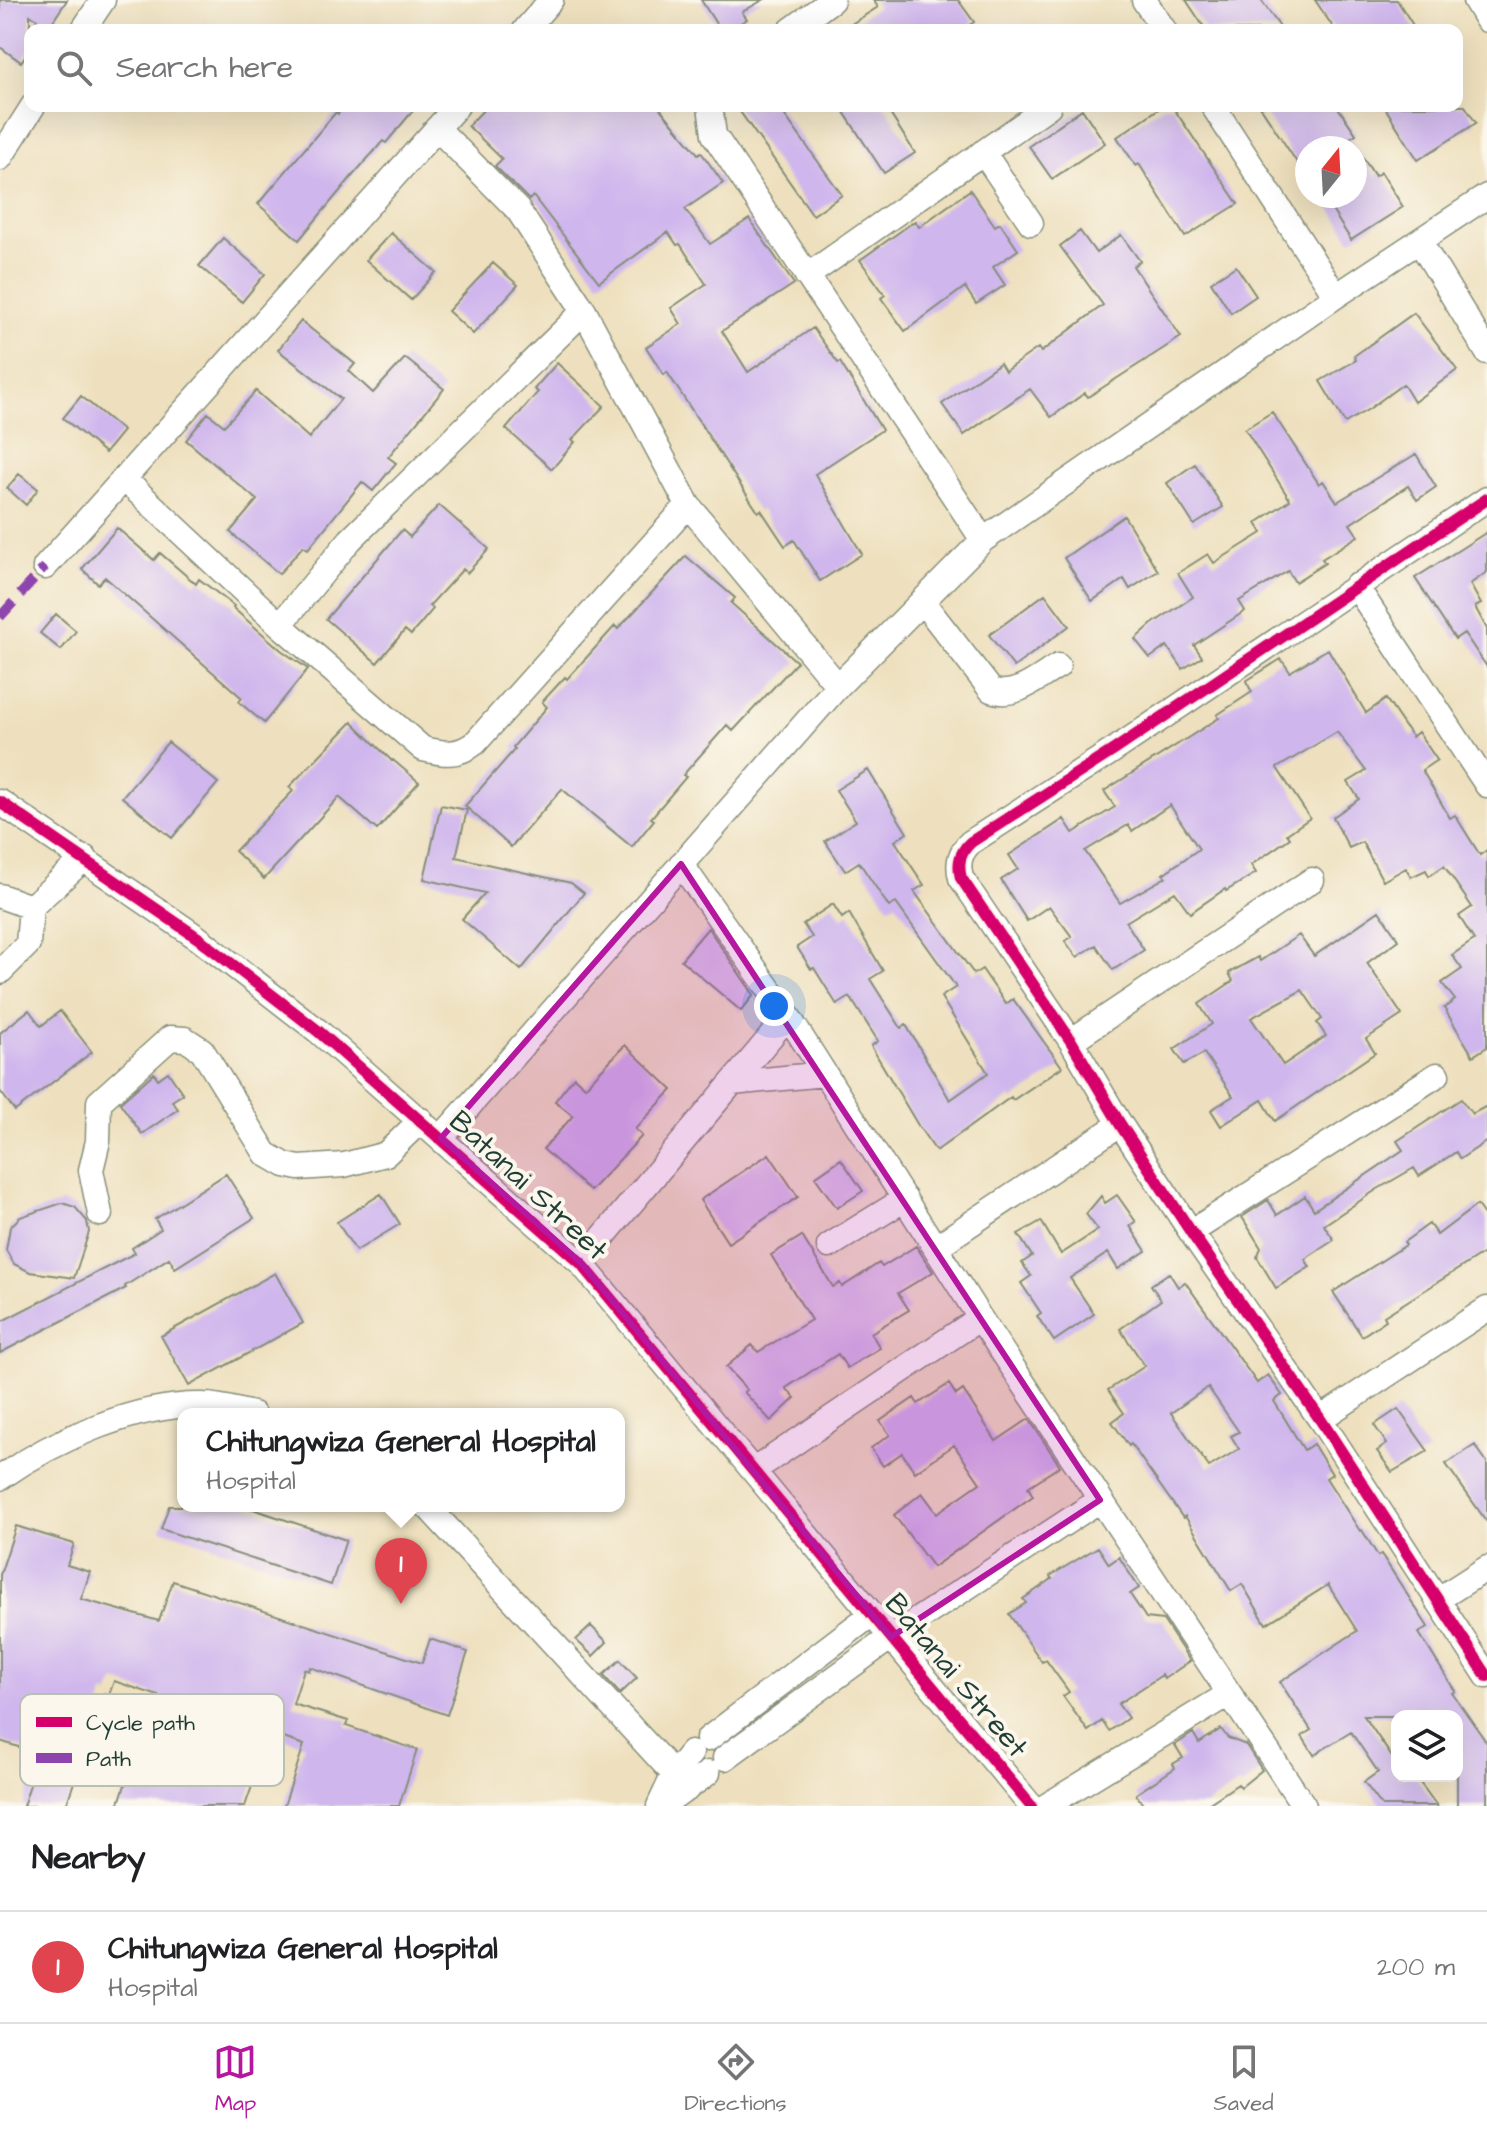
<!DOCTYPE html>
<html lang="en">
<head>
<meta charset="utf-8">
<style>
  body { margin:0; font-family:"Architects Daughter",sans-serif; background:#f2f2f2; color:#202124 }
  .controls { position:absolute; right:24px; bottom:24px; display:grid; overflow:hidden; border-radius:16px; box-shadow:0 8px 32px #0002 }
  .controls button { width:72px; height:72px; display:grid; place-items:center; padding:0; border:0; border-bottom:2px solid #e0e0e0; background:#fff; color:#202124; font:40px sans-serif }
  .compass { position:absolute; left:1295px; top:136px; width:72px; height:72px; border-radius:50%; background:#fff; box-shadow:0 8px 32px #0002; rotate:18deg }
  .you { position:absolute; left:774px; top:1006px; width:28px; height:28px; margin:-20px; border:6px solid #fff; border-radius:50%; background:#1a73e8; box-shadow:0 0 0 12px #1a73e833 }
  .badge { display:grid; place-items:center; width:52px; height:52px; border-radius:50%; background:#b5179e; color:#fff; font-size:26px; font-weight:700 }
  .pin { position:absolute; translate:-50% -66px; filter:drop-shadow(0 2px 4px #0008) }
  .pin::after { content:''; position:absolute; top:42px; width:28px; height:24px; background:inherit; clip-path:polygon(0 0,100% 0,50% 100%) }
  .popup { position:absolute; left:177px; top:1408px; width:448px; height:104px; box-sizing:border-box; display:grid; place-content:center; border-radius:16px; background:#fff; filter:drop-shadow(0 2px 6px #0005); font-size:26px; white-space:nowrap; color:#757577 }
  .popup b { font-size:30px; color:#202124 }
  .popup::after { content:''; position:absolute; left:50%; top:100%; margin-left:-16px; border:16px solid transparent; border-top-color:#fff }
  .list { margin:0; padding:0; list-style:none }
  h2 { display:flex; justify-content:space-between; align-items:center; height:104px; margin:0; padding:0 32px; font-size:34px }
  h2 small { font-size:26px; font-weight:400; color:#757577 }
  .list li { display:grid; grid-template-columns:52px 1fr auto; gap:24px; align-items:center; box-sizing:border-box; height:112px; padding:0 32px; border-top:2px solid #e0e0e0 }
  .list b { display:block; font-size:30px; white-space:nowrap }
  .list p { margin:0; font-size:26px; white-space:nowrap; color:#757577 }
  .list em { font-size:26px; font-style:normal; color:#757577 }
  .icon { flex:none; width:44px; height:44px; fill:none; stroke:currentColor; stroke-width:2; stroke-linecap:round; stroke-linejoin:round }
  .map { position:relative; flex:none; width:1487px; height:1806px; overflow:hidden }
  .search { position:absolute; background:#fff; box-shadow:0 8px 32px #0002; left:24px; right:24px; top:24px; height:88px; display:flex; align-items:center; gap:20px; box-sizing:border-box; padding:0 28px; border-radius:16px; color:#757577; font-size:30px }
  .sheet { height:216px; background:#fff }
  nav { display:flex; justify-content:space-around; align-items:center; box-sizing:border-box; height:112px; border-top:2px solid #e0e0e0; background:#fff; font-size:22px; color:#757577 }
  nav a { display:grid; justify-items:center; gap:4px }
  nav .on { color:#b5179e }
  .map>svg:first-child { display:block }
</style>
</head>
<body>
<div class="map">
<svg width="1487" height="1806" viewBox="0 0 1487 1806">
  <rect width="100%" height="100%" fill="#fbf7ec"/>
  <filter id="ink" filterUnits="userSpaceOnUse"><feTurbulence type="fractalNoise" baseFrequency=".0125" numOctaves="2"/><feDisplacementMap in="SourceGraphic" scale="16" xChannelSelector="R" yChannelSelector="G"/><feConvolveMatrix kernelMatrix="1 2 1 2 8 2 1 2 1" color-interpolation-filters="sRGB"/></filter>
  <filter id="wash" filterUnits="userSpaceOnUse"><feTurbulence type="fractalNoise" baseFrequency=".006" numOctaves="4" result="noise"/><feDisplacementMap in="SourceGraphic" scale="32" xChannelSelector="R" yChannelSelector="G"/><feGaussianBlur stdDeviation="1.8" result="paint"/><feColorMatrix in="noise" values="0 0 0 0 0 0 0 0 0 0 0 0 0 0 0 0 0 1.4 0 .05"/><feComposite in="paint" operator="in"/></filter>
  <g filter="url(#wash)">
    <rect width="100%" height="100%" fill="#eee0be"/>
    <g id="blocks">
      <path fill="#cfb6ed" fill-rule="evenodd" d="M0,0H67L49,27L30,15V49L21,62L0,47Z
        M701,0H763L742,12L747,19L730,30H720Z
        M873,0H958L974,22L962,30H842L878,7Z
        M1186,0H1261L1282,30H1206Z
        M1315,0H1397L1416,30H1335Z
        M344,106H417L386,143L383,141L354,174L299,240L258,204L336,112L338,114Z
        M487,106H658L698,154L701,152L723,183L685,209L710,244L749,219L794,284L722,331L748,372L813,328L838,363L840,362L882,430L815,474L862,554L820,581L794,540L785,546L761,510L758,512L667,372L664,375L646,347L681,324L671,308L706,284L680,244L677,245L668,232L599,282L533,196L529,200L495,166L502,159L468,126Z
        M736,106H778L842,195L813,215Z
        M840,106H885L915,153L884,173Z
        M1163,106H1172L1238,204L1185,237L1139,164L1136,166L1117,137Z
        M1260,106H1337L1356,134L1350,138L1375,176L1381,172L1403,207L1351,240L1323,196H1355V148H1307V178Z
        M1384,106H1465L1476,123L1418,160Z
        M1082,109L1105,143L1052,179L1029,146Z
        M970,190L995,226L1000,223L1018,250L993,267L1005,285L976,304L965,287L905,331L881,298L885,295L860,260L915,221L919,227Z
        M1080,231L1096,253L1121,235L1140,261L1133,266L1181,337L1088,397L1085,393L1051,417L1030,389L964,435L942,404L1000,363L1005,371L1038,348L1041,352L1103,305L1060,246Z
        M391,233L436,272L411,300L366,260Z
        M223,238L265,274L242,302L199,266Z
        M493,263L518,285L473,334L448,311Z
        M1236,266L1256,296L1231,313L1211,282Z
        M1414,313L1457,370L1414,402L1403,384L1369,409L1345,423L1320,381L1356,360L1354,356Z
        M301,321L355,364L349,371L373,393L405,358L444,389L388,457L396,463L373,491L362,482L308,549L303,546L279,574L230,532L257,500L186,440L208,413L224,426L256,391L309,438L341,399L278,350Z
        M557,363L604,406L572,440L575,442L552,469L506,429L538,392L534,389Z
        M81,396L123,431L105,453L63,418Z
        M1272,412L1319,484L1323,481L1337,502L1416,454L1436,487L1417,500L1408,486L1350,524L1358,536L1322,559L1325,563L1295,582L1288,571L1239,601L1245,611L1194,645L1202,657L1183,669L1167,646L1150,658L1135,639L1152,624L1193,597L1178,573L1208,554L1214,563L1262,533L1256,523L1290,500L1245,429Z
        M1195,464L1223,507L1194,525L1167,483Z
        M19,474L38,489L26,505L7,488Z
        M439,505L489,549L467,573L463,569L429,606L433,609L411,635L405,630L377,663L326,619L402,530L410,537Z
        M1124,516L1158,571L1130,589L1124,579L1092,601L1064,558Z
        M117,528L154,560L160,553L196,584L199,579L234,606L233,608L281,650L308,669L264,723L239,702L242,698L105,577L98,584L82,569Z
        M1487,532V572L1470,584L1481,604L1475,607L1487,629V667L1464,633L1455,639L1415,578Z
        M686,556L735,598L731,603L797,662L733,731L727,725L683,775L686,777L651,818L654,820L632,847L562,789L511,847L465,806L515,749L513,747L547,707L542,702L565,677L567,679L615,626L618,629Z
        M1045,594L1069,626L1014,667L989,635Z
        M56,614L76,631L61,650L40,633Z
        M1328,649L1366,713L1386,699L1412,737L1418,732L1437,760L1422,770L1450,818L1455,815L1480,855L1487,850V1047L1473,1056L1444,1008L1455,1000L1442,983L1462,969L1452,955L1474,940L1459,916L1472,907L1444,866L1429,876L1426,870L1411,877L1406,868L1383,881L1362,842L1349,848L1333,817L1359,799L1348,782L1366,771L1337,732L1277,768L1310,818L1287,834L1290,838L1251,865L1256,873L1226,891L1225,889L1190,913L1175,892L1126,922L1144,950L1113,970L1096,945L1077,957L1065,941L1072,937L1049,906L1027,921L1001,880L1018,869L1009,855L1064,819L1073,833L1115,807L1104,791L1219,718L1217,715L1252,692L1246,681L1281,659L1290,672ZM1170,805L1199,849L1163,874L1166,877L1120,903L1085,851L1128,825L1132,831Z
        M352,722L392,761L393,760L419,782L377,830L339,797L264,879L235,851L293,791L289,787Z
        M168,742L218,783L172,838L122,797Z
        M868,770L907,833L895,841L924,885L914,891L974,974L982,969L1006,1004L1013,999L1062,1067L1013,1100L1011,1097L936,1151L919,1127L871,1046L878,1041L850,997L837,1005L814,968L811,969L797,947L812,937L803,924L833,904L842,918L849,913L883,971L870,979L901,1028L906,1025L950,1100L988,1073L941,997L956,987L896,903L889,907L859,862L845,871L825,841L856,821L836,790Z
        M441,805L467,810L456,857L571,883L584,893L521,970L462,919L485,893L424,879Z
        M1379,911L1399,940L1367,963L1402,1015L1366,1039L1375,1053L1275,1121L1262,1100L1221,1126L1211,1110L1233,1096L1204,1053L1184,1064L1174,1049L1212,1024L1199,1004L1233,981L1229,973L1258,957L1260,961L1299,935L1314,956ZM1302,990L1322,1019L1317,1023L1326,1036L1283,1065L1251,1018Z
        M708,928L754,995L741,1011L681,960Z
        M29,1010L41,1026L60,1011L92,1052L15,1111L0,1091V1033Z
        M625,1045L672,1090L635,1129L642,1136L590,1191L543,1149L573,1116L555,1101L574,1077L585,1087Z
        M168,1072L183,1094L172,1101L178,1109L142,1134L120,1103L154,1073L158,1079Z
        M1461,1099L1472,1114L1487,1106V1141L1460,1159L1456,1152L1419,1176L1414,1168L1376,1190L1324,1225L1334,1240L1305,1259L1310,1267L1276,1288L1257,1257L1261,1248L1242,1217L1268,1200L1277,1215L1305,1196L1314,1210L1403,1150L1397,1141Z
        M769,1154L798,1197L728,1243L700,1200Z
        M841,1159L863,1191L837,1208L815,1177Z
        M226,1174L254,1218L175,1268L169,1258L125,1286L126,1288L0,1353V1322L135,1253L132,1248L161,1229L155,1219Z
        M381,1194L400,1224L356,1251L337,1222Z
        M1117,1195L1136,1222L1130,1226L1146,1251L1118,1269L1108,1253L1070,1278L1094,1314L1054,1341L1037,1316L1041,1313L1021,1283L1031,1276L1022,1263L1032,1256L1018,1234L1041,1221L1061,1254L1098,1230L1086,1214L1101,1196L1105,1203Z
        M62,1203L75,1207L87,1221L89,1232L74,1278L30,1272L14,1264L6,1250L10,1227L20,1217Z
        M1477,1205L1487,1219V1251L1384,1316L1386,1320L1362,1336L1333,1292L1406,1245L1404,1242L1429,1224L1437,1235Z
        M802,1236L833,1287L840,1283L842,1287L879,1263L882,1267L916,1246L933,1272L898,1293L909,1310L871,1333L880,1348L847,1368L838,1354L786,1388L795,1398L771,1421L744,1392L747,1390L726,1367L752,1345L758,1352L811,1320L771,1255Z
        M275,1273L303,1323L189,1386L161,1336Z
        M1169,1273L1178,1287L1185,1282L1257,1383L1268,1375L1282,1395L1274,1401L1304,1450L1313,1444L1332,1474L1326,1478L1360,1531L1362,1530L1378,1556L1381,1554L1428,1627L1419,1633L1455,1691L1452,1693L1487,1743V1806H1457V1716H1364L1394,1760L1397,1758V1776H1415L1437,1806H1382L1364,1782L1378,1772L1351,1732L1314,1755L1302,1736L1311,1730L1280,1682L1357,1631L1328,1585L1266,1624L1242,1584L1231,1591L1185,1516L1183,1518L1131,1444L1129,1446L1112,1422L1124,1413L1108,1390L1145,1366L1120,1329L1161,1300L1151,1285ZM1208,1387L1239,1432L1231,1436L1239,1449L1209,1467L1171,1413Z
        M949,1384L956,1395L963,1390L996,1441L1029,1419L1060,1466L1028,1487L1033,1496L933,1567L894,1515L922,1493L937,1513L980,1483L954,1445L915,1472L902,1453L883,1466L871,1448L890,1435L880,1421L914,1398L918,1404Z
        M1398,1409L1428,1451L1392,1472L1377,1451L1387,1444L1374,1425Z
        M1475,1445L1487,1462V1522L1446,1464Z
        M169,1506H244L346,1540L331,1585L161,1529Z
        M16,1526L74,1544L67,1565L90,1572L81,1599L159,1621L173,1581L422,1663L430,1639L468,1652L447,1715L310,1667L309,1671L304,1669L293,1704L348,1721L346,1726L417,1750L399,1806H284L304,1745L114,1681L109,1695L104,1693L66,1806H23L40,1754L0,1741V1575Z
        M1098,1547L1109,1564L1119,1557L1139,1588L1130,1594L1146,1618L1163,1620L1190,1661L1164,1679L1162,1675L1118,1704L1128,1718L1109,1731L1102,1721L1088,1731L1063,1696L1069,1692L1046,1660L1042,1662L1009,1614L1026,1603L1023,1599L1052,1579L1050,1576Z
        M591,1626L607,1642L593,1656L576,1640Z
        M620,1660L637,1678L620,1694L603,1675Z
        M1221,1729L1228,1738L1246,1745L1262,1770L1241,1787L1238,1784L1205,1806H1144L1136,1794L1175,1768L1173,1764L1183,1758L1175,1745L1193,1733L1199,1743Z
        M141,1737L256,1775L245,1806H118Z"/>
    </g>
  </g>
  <g filter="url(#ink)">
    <use href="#blocks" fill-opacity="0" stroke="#868e79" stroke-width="2"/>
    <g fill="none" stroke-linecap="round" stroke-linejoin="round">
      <g stroke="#868e79" stroke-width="27">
        <path id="minor" d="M1144,0L1164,30
          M1475,0L1487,20
          M83,30L103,0
          M525,30L551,0
          M791,30L832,0
          M710,106L714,135L983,540
          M1213,106L1336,296
          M437,128L518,210L584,311L688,505L838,686
          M983,152L1031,223
          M0,158L33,106
          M1420,242L1487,352
          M807,276L1049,106
          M124,479L280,625L423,749C444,754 458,756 475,743L688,505
          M1487,499L1114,750L971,842C960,852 957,863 961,878L1071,1041L1120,1124L1191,1232L1320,1419L1487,1676
          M45,567L457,106
          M1356,586L1487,785
          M922,601L991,690C1015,699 1038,678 1058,666
          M280,625L350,540L584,311
          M0,802L198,938L318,1031L581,1263L1031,1806
          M681,864L788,1016L980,1318L1304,1806
          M0,896L31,907L85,858
          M0,972L28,944L31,907
          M1071,1041L1312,880
          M732,1083L825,1074
          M441,1138L838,686L983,540L1336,296L1487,196
          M100,1214L91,1170L98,1141L99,1102L170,1038L185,1039L202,1050L266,1154L285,1165L299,1168L344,1165L386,1154L421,1120
          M1191,1232L1437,1075
          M829,1246L905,1199
          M936,1247L1120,1124
          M581,1263L788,1016
          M1320,1419L1487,1309
          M754,1470L980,1318
          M0,1478C54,1440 137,1403 204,1405C220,1405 237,1411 253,1414
          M427,1506L674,1774L686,1790
          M1437,1600L1487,1568
          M708,1739L872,1614
          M725,1758L891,1637L1100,1500
          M675,1797L708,1773
          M659,1806L674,1774L691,1753
          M1046,1806L1229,1694"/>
      </g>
      <use href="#minor" stroke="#fff" stroke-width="24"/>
      <path stroke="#8e44ad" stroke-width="10" stroke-dasharray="20 10" stroke-linecap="butt" d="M0,617L45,567"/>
      <g stroke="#fbf7ec" stroke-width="17">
        <path id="cycleway" d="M1487,499L1114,750L971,842C960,852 957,863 961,878L1071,1041L1120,1124L1191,1232L1320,1419L1487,1676
          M0,802L198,938L318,1031L581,1263L1031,1806"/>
      </g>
      <use href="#cycleway" stroke="#d6006c" stroke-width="12"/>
    </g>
  </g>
  <path fill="#b5179e" fill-opacity="0.2" stroke="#b5179e" stroke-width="6" stroke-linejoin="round" d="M681,864L1100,1500L891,1637L581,1263L441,1138Z"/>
  <g text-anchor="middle" stroke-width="8" stroke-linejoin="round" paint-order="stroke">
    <g font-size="30" fill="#1f3d34" stroke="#fbf7ec">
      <text transform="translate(529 1185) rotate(43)" y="10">Batanai Street</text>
      <text transform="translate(957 1675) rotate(50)" y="10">Batanai Street</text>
    </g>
  </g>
  <rect x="20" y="1694" width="264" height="92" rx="12" fill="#fbf7ec" stroke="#b9bfb5" stroke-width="2"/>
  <rect x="36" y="1717" width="36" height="10" fill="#d6006c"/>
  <rect x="36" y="1753" width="36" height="10" fill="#8e44ad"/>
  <g font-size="22" fill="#1f3d34">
    <text x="86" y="1730">Cycle path</text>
    <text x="86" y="1766">Path</text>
  </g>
</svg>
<div class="controls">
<button><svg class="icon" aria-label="layers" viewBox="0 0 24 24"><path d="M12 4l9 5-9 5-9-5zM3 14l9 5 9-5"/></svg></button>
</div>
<svg class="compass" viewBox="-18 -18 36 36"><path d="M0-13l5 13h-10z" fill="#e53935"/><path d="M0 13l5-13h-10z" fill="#757577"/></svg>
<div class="you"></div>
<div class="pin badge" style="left:401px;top:1604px;background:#e0444e">1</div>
<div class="popup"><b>Chitungwiza General Hospital</b>Hospital</div>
<div class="search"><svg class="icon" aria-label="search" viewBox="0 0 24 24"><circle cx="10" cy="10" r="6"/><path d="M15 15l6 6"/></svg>Search here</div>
</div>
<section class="sheet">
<h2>Nearby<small></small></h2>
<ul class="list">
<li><span class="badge" style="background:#e0444e">1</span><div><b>Chitungwiza General Hospital</b><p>Hospital</p></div><em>200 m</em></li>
</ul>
</section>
<nav>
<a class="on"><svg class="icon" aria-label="map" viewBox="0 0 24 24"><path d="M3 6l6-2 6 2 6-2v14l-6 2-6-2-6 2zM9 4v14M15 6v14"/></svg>Map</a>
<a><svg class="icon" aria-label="directions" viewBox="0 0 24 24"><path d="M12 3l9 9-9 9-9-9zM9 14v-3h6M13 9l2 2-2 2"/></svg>Directions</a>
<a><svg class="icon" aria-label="saved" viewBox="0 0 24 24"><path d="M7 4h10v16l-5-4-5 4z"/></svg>Saved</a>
</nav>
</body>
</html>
